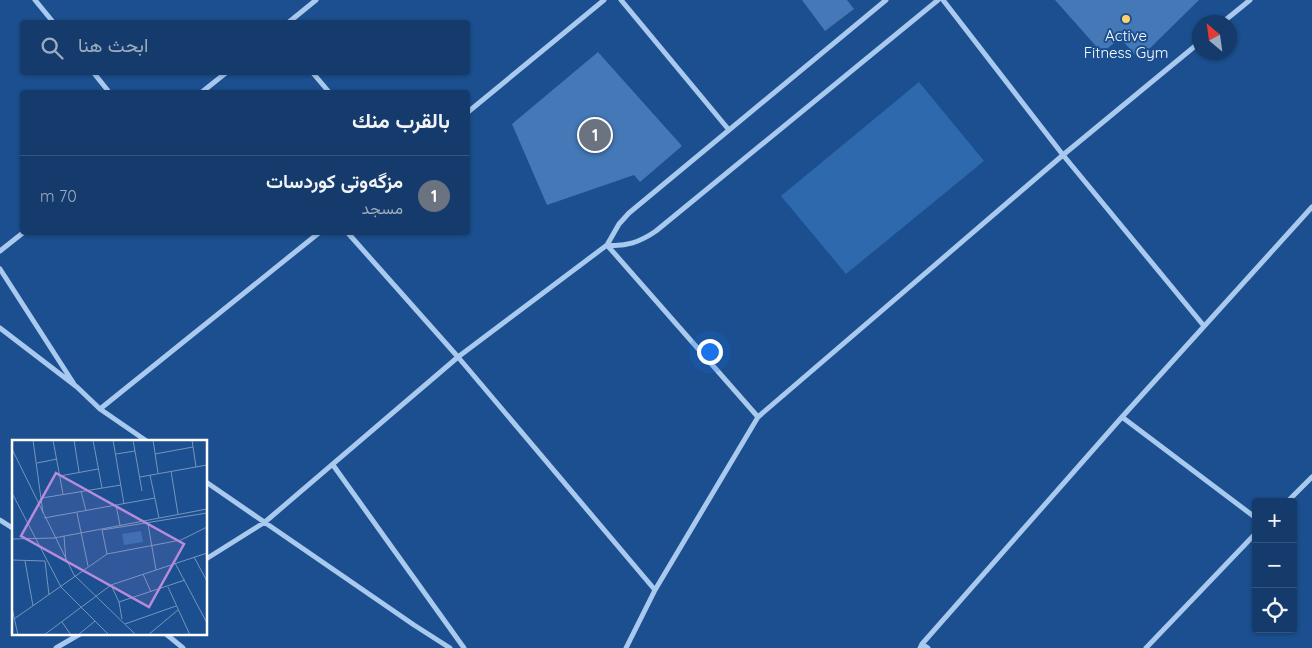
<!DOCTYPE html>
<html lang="ar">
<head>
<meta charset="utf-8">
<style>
  body { margin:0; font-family:Quicksand,Vazirmatn,sans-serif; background:#1d4271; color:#f1f3f6; direction:rtl }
  .controls { position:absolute; right:15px; bottom:15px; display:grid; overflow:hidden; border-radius:5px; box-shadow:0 1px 4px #0004 }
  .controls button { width:45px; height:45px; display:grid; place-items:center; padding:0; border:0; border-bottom:1px solid #33557e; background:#143b6b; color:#f1f3f6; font:25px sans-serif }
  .compass { position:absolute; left:1192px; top:15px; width:45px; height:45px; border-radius:50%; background:#143b6b; box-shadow:0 1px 4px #0004; rotate:331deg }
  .you { position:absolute; left:709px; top:351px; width:18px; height:18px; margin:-12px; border:4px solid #fff; border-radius:50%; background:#1a73e8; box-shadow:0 0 0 8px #1a73e833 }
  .badge { display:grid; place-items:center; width:32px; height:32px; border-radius:50%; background:#e69b98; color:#fff; font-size:16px; font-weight:700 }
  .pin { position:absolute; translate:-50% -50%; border:2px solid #fff; box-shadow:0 1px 5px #0006 }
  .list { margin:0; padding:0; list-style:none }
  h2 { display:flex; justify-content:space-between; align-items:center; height:65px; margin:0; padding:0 20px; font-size:21px }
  h2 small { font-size:16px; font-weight:400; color:#9dadc1 }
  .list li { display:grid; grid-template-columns:32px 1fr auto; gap:15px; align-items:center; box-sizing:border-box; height:80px; padding:0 20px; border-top:1px solid #33557e }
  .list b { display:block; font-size:19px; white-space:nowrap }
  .list p { margin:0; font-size:16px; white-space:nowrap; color:#9dadc1 }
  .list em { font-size:16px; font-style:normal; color:#9dadc1 }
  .icon { flex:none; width:28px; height:28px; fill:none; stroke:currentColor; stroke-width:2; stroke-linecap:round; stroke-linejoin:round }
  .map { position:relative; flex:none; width:1312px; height:648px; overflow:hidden; direction:ltr }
  .search { position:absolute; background:#143b6b; box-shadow:0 1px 4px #0004; left:20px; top:20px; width:450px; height:55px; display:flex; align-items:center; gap:12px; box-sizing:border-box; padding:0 18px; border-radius:5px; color:#9dadc1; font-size:19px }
  .panel { position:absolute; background:#143b6b; box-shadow:0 1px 4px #0004; left:20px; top:90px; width:450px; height:145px; border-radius:5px; direction:rtl }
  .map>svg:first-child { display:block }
</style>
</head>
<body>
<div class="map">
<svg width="1312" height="648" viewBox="0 0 1312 648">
  <rect width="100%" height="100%" fill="#1b4f8f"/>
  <path fill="#2e69ad" d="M919,82L984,161L846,274L781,196Z"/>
  <path fill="#4478b7" d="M802,0H847L854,9L825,31Z
    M1055,0H1199L1139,59L1120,38L1102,53Z
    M598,52L682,146L640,182L634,175L547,205L512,124Z"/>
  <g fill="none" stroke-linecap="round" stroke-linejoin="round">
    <path stroke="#a9c9ee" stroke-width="5" d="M35,0L53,22
      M621,0L729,130
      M943,0L1063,155L1204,326
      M289,22L316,0
      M1223,22L1250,0
      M93,72L109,92
      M312,72L329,92
      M202,92L227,72
      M468,112L604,0
      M347,232L458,357L655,590
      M607,245C626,247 640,242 656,231L938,0
      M607,245L758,417
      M0,251L24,232
      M0,269L74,384
      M0,328L77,387L100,409L148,442
      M100,409L320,232
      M1122,417L1256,518
      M333,465L464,648
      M206,482L414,625L450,648
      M1287,502L1312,477
      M0,520L14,529
      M206,559L265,522L458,357L607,245L619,224L629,213L886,0
      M166,634L183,648
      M922,644L928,648
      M56,648L80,634
      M626,648L655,590L758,417L1063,155L1200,42
      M920,648L922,644L1122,417L1312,207
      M1146,648L1256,533"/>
  </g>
  <circle fill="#ffd166" stroke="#1b4f8f" stroke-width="2" cx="1126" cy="19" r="5"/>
  <g text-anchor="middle" stroke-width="4" stroke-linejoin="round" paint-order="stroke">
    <g font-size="15" fill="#fff" stroke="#1b4f8f">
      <text x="1126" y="41">Active<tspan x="1126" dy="17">Fitness Gym</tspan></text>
    </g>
  </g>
  <g transform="translate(12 440)">
    <rect width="195" height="195" fill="#1b4f8f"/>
    <path d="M129,91L131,102L112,105L110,94Z" fill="#2e69ad"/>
    <path fill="none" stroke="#7695bc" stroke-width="1" d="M21,0L31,73M41,0L51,54M62,0L67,32M81,0L90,48M101,0L112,64M121,0L130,51M141,0L146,33M180,0L184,27M0,9L62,135L124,195M104,14L123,11M143,14L181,7M25,23L45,19M159,31L166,74M138,35L147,78M48,36L86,29M128,37L195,25M69,51L74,71M0,53L49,147L97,195M30,58L109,45M104,65L108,85M65,73L76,126M32,78L143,58M136,84L144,130M90,90L195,73M90,90L95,114M52,96L54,122M0,99L42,98L195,69M182,117L195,141M0,120L33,121L37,155M13,121L21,166M163,123L195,183M131,134L139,152M99,145L107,162L110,179M156,147L178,195M107,162L173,140M0,168L6,195M2,179L95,114L169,100L195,87M50,182L59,195M113,184L164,166M32,195L99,145L195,113M66,195L83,181M136,195L166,170"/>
    <path fill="#b68bdc" fill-opacity="0.15" stroke="#b68bdc" stroke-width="2.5" d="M44,33L172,104L137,167L9,96Z"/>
    <rect width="195" height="195" fill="none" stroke="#fff" stroke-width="2.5"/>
  </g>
</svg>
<div class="controls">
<button>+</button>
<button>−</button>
<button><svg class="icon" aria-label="locate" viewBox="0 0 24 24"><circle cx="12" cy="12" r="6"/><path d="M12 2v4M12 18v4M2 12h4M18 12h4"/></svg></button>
</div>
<svg class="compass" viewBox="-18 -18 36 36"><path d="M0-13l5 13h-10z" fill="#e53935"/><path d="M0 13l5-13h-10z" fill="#9dadc1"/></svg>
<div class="you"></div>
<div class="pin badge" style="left:595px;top:135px;background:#6b7280">1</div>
<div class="search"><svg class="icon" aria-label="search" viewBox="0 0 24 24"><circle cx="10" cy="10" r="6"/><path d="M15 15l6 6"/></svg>ابحث هنا</div>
<section class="panel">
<h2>بالقرب منك<small></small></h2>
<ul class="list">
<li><span class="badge" style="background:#6b7280">1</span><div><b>مزگەوتی كوردسات</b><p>مسجد</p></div><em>70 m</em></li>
</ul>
</section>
</div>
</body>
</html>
